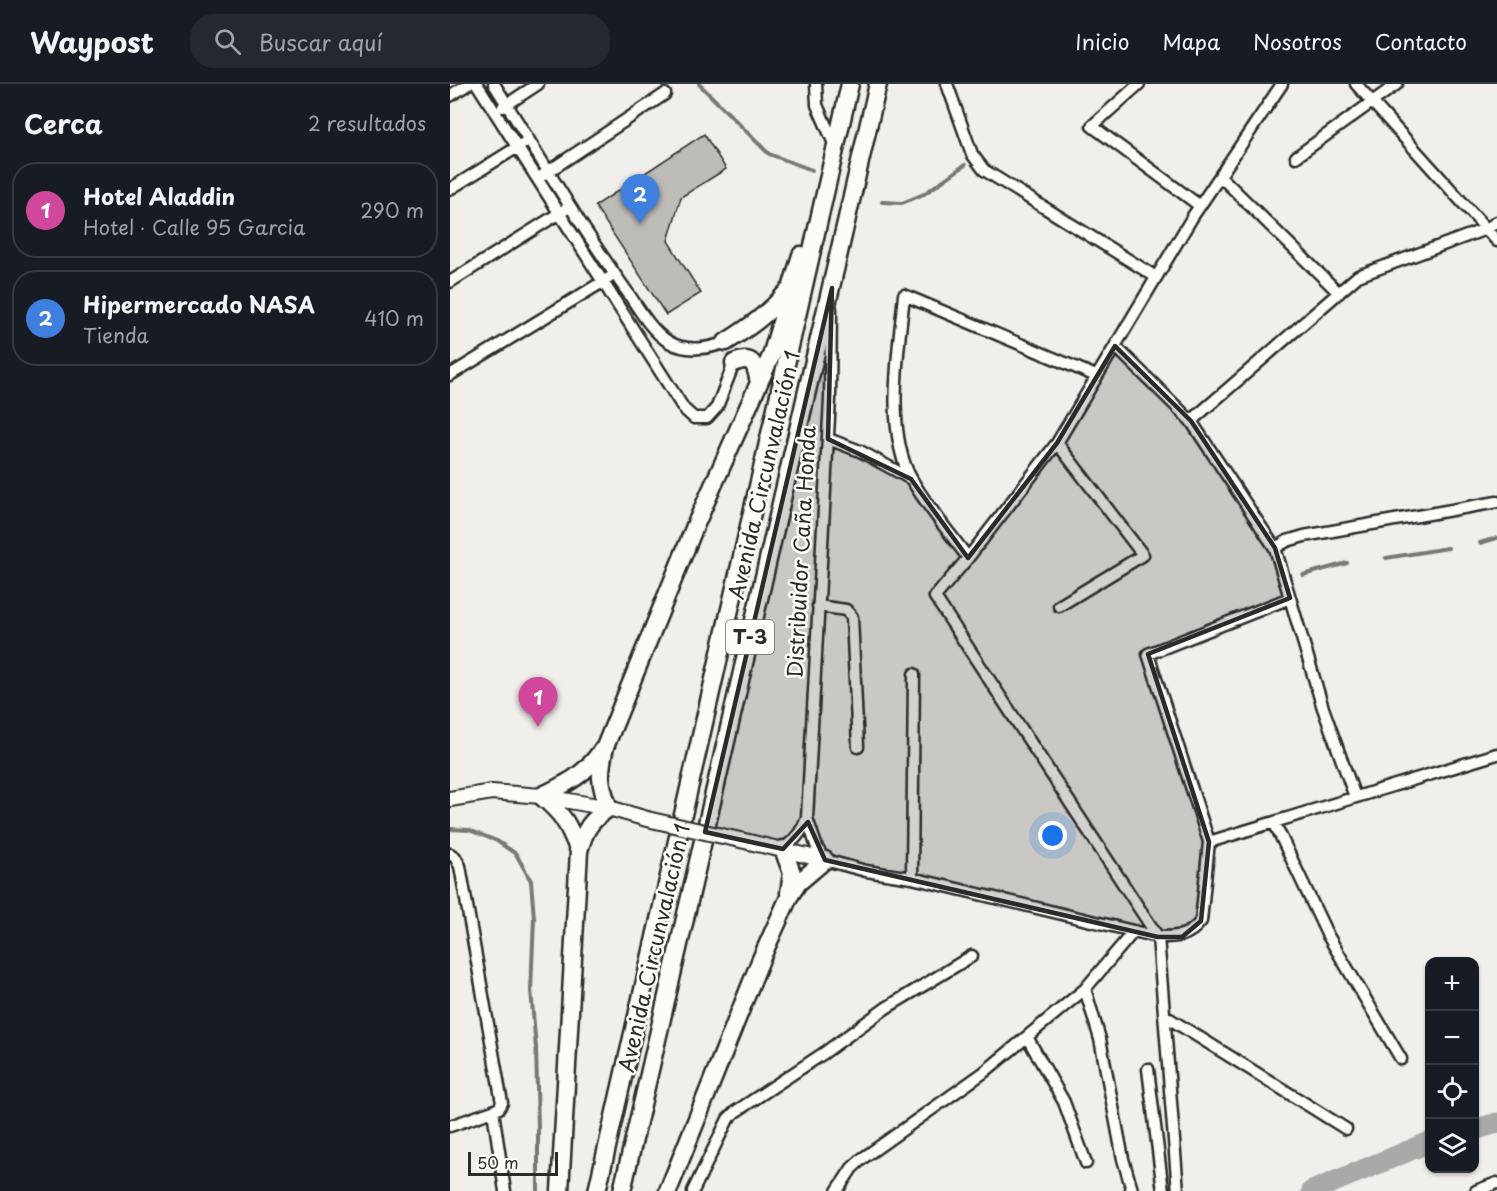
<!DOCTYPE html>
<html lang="es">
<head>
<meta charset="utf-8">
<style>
  body { margin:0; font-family:"Playpen Sans",sans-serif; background:#242831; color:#f1f3f6 }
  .controls { position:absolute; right:18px; bottom:18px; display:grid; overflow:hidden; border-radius:12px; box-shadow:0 2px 4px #0004 }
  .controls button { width:54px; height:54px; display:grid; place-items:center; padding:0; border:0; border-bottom:2px solid #363941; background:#171b24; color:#f1f3f6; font:30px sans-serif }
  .scale { position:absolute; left:18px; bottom:15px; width:90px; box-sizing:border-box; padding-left:6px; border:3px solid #2b2b2b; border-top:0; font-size:16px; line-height:21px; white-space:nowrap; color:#2b2b2b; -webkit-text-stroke:4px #fdfcf7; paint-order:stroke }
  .you { position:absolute; left:603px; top:752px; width:21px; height:21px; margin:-15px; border:4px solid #fff; border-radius:50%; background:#1a73e8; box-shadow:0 0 0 9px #1a73e833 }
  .badge { display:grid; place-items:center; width:39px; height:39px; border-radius:50%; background:#8c9099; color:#fff; font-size:20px; font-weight:700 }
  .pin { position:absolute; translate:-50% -50px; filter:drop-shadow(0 2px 3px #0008) }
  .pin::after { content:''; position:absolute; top:32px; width:21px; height:18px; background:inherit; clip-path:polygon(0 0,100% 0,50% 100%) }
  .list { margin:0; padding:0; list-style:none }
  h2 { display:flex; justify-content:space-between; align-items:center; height:78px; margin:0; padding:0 24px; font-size:26px }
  h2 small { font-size:20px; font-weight:400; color:#9ea1a6 }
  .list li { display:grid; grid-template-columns:39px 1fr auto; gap:18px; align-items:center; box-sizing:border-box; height:96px; margin:0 12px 12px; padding:0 12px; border:2px solid #363941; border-radius:24px }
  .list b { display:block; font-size:22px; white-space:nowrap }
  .list p { margin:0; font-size:20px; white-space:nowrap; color:#9ea1a6 }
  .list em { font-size:20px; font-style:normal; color:#9ea1a6 }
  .icon { flex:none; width:33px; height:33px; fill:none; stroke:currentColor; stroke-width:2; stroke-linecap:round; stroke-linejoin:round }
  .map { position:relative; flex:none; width:1047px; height:1107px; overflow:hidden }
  header { display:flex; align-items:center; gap:36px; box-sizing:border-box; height:84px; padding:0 30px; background:#171b24; border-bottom:2px solid #363941 }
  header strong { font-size:28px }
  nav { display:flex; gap:33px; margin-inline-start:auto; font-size:21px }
  .search { width:420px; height:54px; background:#242831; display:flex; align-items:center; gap:15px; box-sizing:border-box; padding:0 21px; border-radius:24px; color:#9ea1a6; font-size:22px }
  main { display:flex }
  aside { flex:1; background:#171b24 }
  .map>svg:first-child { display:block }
</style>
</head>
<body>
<header>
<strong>Waypost</strong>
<div class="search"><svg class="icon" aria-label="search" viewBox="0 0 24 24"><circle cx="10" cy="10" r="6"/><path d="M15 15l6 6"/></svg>Buscar aquí</div>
<nav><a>Inicio</a><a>Mapa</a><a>Nosotros</a><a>Contacto</a></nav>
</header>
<main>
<aside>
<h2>Cerca<small>2 resultados</small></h2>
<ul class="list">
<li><span class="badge" style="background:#d1479c">1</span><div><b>Hotel Aladdin</b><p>Hotel · Calle 95 Garcia</p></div><em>290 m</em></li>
<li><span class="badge" style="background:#3f7fe0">2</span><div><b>Hipermercado NASA</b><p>Tienda</p></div><em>410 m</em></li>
</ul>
</aside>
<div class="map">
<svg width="1047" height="1107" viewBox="0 0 1047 1107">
  <rect width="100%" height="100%" fill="#f0efeb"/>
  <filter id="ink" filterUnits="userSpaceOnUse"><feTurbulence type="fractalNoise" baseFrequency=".0167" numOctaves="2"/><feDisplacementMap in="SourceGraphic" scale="12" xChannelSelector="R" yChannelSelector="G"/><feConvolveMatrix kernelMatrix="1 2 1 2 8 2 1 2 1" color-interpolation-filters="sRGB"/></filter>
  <g filter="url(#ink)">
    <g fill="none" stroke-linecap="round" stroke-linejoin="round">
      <path stroke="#777775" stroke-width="4" d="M249,0L319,70L362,86
        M432,118L452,119L474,110L515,81
        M1030,459L1047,454
        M936,474L998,464
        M853,491L897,479
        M0,745L19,746L47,757L66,770L81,797L84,834L81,906L86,964L88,1043V1107"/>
      <path stroke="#aaa9a7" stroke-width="21" d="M1024,1046L1047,1039
        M862,1107L980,1058"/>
    </g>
    <path fill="#bdbcb8" stroke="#2b2b2b" stroke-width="1.5" d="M254,50L276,85L231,113L218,157L251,209L216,231L145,122Z"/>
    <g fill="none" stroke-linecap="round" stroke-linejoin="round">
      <g stroke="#2b2b2b" stroke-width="15">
        <path id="minor" d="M27,0L234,325L244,334H257L267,323L284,279
          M44,0C88,70 130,142 178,209C189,225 201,247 219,258C236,268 259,265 276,258
          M366,0L367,21L385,62
          M497,0L522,70L534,86L706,193
          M689,0L642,42L750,122
          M906,0L1047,157
          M0,12L18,0
          M53,23L88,0
          M846,73L947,0
          M93,91L215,10
          M770,92L889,209
          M0,105L74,59
          M0,198L116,125
          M665,262L741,337L825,464L873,624L905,713
          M0,291L159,194
          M741,337L908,192L1036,145L1047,138
          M378,355L410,367L461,395
          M607,359L693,471L609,522
          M825,464L837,457L854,452L1047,418
          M518,474C500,449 478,424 462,396C434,348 449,264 454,211L646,292
          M368,522L396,526L402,533L408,663
          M357,734L367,764L375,776L416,787L462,794L708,853C727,853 739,853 751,837L759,758L1047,670
          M824,738L877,850L951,975
          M759,758L698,570L840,514
          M333,765C345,756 352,748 357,734L380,315L381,225
          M0,770L5,773L10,782L52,1019L49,1024L43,1027L0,1042
          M462,794L464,590
          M635,905L650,955L673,1075L682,1106
          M715,932L896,1045
          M577,953L614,1018L636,1079
          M698,985L713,1107
          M43,1027L55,1107
          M243,1107L278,1035L285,1028L374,969L436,924L522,872
          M387,1107L402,1084L413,1074L533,989L635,905L684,847
          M728,1107L708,853L485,513L518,474L607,359L743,132L832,0
          M1026,1107L1047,1099"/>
      </g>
      <g stroke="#2b2b2b" stroke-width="18">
        <path id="tertiary" d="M0,715L42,708L91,712L159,724L197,735
          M299,758L375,776"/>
      </g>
      <g stroke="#2b2b2b" stroke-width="21">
        <path id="primary" d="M276,258C300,243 319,229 337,208
          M284,279C304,270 306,283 309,299
          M333,765L342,789L339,809
          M129,767C118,740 114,731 91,712C118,699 135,691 152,666
          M110,1107L129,767C135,745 140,737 159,724C149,699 149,689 155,663L245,442L321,272L351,171
          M147,1107L400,0
          M172,1107L428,0
          M218,1107L311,875L339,813L348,799L375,776"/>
      </g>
      <use href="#minor" stroke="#fdfcf7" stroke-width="10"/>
      <use href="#tertiary" stroke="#fdfcf7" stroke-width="14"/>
      <use href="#primary" stroke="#fdfcf7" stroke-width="16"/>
      <g stroke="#2b2b2b" stroke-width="18" stroke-linecap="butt">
        <path id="tertiary-bridge" d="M197,735L299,758"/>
      </g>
      <use href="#tertiary-bridge" stroke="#fdfcf7" stroke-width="14"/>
    </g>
  </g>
  <path fill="#2b2b2b" fill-opacity="0.2" stroke="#2b2b2b" stroke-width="4.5" stroke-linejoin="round" d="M382,204L378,355L461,395L518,474L607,359L665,262L741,337L825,464L840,514L698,570L759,758L751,837L732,853H708L375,776L358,738L333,765L255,748Z"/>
  <g text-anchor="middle" stroke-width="5" stroke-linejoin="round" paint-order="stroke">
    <rect fill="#fdfcf7" stroke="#6a6a68" stroke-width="1.5" x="276" y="536" width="48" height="34" rx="4.5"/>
    <g font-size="20" font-weight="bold" fill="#2b2b2b">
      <text x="300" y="560">T-3</text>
    </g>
    <g font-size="21" fill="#2b2b2b" stroke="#fdfcf7">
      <text transform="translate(315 391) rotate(-77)" y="7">Avenida Circunvalación 1</text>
      <text transform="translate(352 468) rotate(-87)" y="7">Distribuidor Caña Honda</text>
      <text transform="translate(205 864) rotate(-77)" y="7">Avenida Circunvalación 1</text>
    </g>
  </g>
</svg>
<div class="controls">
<button>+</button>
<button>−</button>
<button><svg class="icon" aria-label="locate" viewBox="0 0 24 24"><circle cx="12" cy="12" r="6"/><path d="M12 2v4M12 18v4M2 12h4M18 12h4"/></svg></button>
<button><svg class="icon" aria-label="layers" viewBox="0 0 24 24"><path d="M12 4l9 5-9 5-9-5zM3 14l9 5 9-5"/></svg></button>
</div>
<div class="scale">50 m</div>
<div class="you"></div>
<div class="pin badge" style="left:88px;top:643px;background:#d1479c">1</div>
<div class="pin badge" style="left:190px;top:140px;background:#3f7fe0">2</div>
</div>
</main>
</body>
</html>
